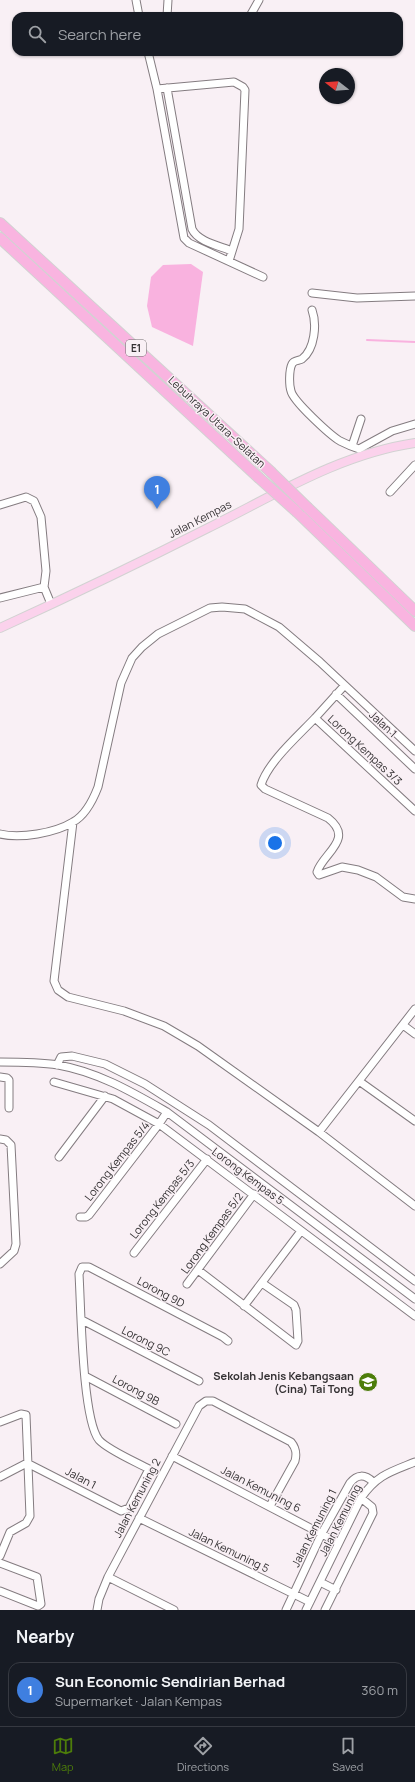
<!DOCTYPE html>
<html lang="en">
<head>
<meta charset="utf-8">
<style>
  body { margin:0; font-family:Manrope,sans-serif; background:#242831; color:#f1f3f6 }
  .compass { position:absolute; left:319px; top:68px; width:36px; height:36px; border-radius:50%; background:#171b24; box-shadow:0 1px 3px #0004; rotate:287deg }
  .you { position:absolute; left:275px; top:843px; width:14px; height:14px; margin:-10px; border:3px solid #fff; border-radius:50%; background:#1a73e8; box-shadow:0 0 0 6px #1a73e833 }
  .badge { display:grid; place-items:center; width:26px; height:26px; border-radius:50%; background:#4d7d0a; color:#fff; font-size:13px; font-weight:700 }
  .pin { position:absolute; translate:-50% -33px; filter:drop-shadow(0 1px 2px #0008) }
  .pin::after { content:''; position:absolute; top:21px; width:14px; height:12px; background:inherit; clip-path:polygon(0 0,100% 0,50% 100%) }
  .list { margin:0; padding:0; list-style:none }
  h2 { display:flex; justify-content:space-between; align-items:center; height:52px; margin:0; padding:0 16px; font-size:17px }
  h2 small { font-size:13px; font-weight:400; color:#9ea1a6 }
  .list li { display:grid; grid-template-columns:26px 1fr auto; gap:12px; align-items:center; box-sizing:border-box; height:56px; margin:0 8px 8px; padding:0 8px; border:1px solid #363941; border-radius:12px }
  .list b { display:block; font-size:15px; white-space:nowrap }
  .list p { margin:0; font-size:13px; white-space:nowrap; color:#9ea1a6 }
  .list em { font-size:13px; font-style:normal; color:#9ea1a6 }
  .icon { flex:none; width:22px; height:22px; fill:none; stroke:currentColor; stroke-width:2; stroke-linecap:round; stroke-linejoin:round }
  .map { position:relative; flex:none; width:415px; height:1610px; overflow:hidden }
  .search { position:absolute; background:#171b24; box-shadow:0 1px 3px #0004; left:12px; right:12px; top:12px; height:44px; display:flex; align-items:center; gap:10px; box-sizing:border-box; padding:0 14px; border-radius:12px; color:#9ea1a6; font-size:15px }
  .sheet { height:116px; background:#171b24 }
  nav { display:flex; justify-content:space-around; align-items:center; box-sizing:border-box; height:56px; border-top:1px solid #363941; background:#171b24; font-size:11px; color:#9ea1a6 }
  nav a { display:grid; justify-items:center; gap:2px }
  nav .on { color:#4d7d0a }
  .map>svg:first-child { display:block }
</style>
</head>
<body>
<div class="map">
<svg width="415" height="1610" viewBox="0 0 415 1610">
  <rect width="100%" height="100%" fill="#f9f0f5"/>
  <path fill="#f9b2df" d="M191,264L203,272L193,346L152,327L147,306L151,277L163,265Z"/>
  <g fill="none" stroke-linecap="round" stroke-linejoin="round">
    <path stroke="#f9b2df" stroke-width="2" d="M367,340L415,342"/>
    <g stroke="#847c80" stroke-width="9">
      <path id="minor" d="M136,0L139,16
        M167,16L168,0
        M250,16L259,0
        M148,52L157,89L184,238L189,243L263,277
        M167,88L192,229C198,242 220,246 232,251
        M157,89L234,82L243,87L245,90L239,229L229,261
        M312,293L357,298L415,296
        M312,310C317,324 315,349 302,359C299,361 294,360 292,364C289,370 289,385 291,391C293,401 330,435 340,441C346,444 353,447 359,449L392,431L415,424
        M352,446L361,419
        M390,492L415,465
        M0,505L26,497L34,501L41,517L46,571L44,587L51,604
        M0,598L44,587
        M344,686L315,718L415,811
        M336,694L415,769
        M315,718C298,736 268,762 261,785L265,789L328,818C355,839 323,853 317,872L319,875L342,867L358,870L376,877L403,897L415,899
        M73,822L54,981L58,990L68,997L124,1011L164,1026L198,1046L319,1132L415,1206
        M0,834C20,839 55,833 73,822C86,815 93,800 98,787L121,683L132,658L142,647L158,634L210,608L222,607L245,609L279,627L320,662L415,751
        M403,1025L415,1034
        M0,1062C19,1062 39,1062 58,1065C98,1072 132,1092 167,1112L415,1299
        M57,1065L61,1057L72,1056L105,1064L145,1084L209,1125L415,1281
        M0,1077L7,1078L9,1080V1108
        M359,1081L415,1121
        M54,1082L113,1099L159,1124L415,1316
        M319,1132L415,1009
        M0,1139L6,1140L11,1145L16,1244L14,1251L0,1264
        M59,1157L105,1096
        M80,1217H86L89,1215L159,1124L167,1112
        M134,1253L207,1159
        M198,1270L296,1345L298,1341L296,1310L294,1305L262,1283
        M187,1284L254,1194
        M244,1306L301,1231
        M82,1320L199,1381
        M85,1376L176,1424
        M0,1422L21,1414L26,1415L30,1516L26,1523L10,1532L0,1556
        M172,1456L339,1543
        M27,1463L121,1511L129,1508L149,1469C136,1462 108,1450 99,1440C82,1419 81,1305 79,1274L82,1267H89L223,1337L228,1341
        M0,1477L27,1463
        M139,1518L310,1602
        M0,1563L37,1577L41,1604L38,1606L0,1591
        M108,1577L174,1610
        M320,1582L336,1590
        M97,1610L99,1599L108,1577L199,1406L206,1401H213L291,1442C296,1448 297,1453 295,1461L270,1506
        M286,1610L322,1533L350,1483C357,1474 365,1474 373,1482
        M306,1610L361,1498C377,1475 390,1472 415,1462
        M325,1610L373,1513L372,1507L361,1498"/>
    </g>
    <g stroke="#d2d2d2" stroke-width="10">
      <path id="major" d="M0,628C70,596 139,563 208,528C275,495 340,454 415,443"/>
    </g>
    <g stroke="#d2d2d2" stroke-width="12">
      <path id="highway" d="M0,223L271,472
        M0,238L258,477
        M308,508L415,611
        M297,512L415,626"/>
    </g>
    <use href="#minor" stroke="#fff" stroke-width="7"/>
    <use href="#major" stroke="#fbd2ec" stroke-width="8"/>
    <use href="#highway" stroke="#f9b4e0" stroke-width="10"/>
    <g stroke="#d2d2d2" stroke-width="12" stroke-linecap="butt">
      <path id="highway-bridge" d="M271,472L308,508
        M258,477L297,512"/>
    </g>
    <use href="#highway-bridge" stroke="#f9b4e0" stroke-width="10"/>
  </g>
  <defs>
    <g id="school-disc" transform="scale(1)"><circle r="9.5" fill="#4d7d0a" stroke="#f9f0f5"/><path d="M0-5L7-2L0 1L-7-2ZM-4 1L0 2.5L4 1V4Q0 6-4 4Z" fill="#fff"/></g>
  </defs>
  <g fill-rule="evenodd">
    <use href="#school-disc" x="368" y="1382"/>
  </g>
  <g text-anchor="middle" stroke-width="3" stroke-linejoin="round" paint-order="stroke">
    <rect fill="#f9f0f5" stroke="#6f6a6d" stroke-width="1" x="126" y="340" width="20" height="16" rx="3"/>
    <g font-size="10" font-weight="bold" fill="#343133">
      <text x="136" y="352">E1</text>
    </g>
    <g font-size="11" fill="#343133" stroke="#f9f0f5">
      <text transform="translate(217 422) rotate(43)" y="4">Lebuhraya Utara–Selatan</text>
      <text transform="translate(200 519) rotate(-27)" y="4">Jalan Kempas</text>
      <text transform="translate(383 724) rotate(43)" y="4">Jalan 1</text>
      <text transform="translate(365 750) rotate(43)" y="4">Lorong Kempas 3/3</text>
      <text transform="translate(117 1161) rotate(-52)" y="4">Lorong Kempas 5/4</text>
      <text transform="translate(248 1176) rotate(37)" y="4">Lorong Kempas 5</text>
      <text transform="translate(162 1199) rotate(-52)" y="4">Lorong Kempas 5/3</text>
      <text transform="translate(212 1233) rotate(-54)" y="4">Lorong Kempas 5/2</text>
      <text transform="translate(161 1292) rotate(28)" y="4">Lorong 9D</text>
      <text transform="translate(146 1341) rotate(27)" y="4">Lorong 9C</text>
      <text transform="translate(136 1390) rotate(28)" y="4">Lorong 9B</text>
      <text transform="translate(81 1478) rotate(28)" y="4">Jalan 1</text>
      <text transform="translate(261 1489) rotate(27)" y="4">Jalan Kemuning 6</text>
      <text transform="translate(137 1498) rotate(-62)" y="4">Jalan Kemuning 2</text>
      <text transform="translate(340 1520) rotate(-63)" y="4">Jalan Kemuning</text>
      <text transform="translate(314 1528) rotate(-63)" y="4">Jalan Kemuning 1</text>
      <text transform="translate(229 1550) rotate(26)" y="4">Jalan Kemuning 5</text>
    </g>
    <g font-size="11" font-weight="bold" fill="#343133" stroke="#f9f0f5" text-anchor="end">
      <text x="354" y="1380">Sekolah Jenis Kebangsaan<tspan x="354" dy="13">(Cina) Tai Tong</tspan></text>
    </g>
  </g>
</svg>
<svg class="compass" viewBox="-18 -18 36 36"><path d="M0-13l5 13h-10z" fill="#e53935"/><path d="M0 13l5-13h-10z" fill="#9ea1a6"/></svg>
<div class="you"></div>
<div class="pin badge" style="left:157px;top:509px;background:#3f7fe0">1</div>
<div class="search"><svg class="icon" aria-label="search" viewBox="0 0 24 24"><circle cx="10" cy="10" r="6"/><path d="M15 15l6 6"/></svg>Search here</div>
</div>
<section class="sheet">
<h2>Nearby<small></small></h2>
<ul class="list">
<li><span class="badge" style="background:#3f7fe0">1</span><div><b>Sun Economic Sendirian Berhad</b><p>Supermarket · Jalan Kempas</p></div><em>360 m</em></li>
</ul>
</section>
<nav>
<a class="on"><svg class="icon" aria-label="map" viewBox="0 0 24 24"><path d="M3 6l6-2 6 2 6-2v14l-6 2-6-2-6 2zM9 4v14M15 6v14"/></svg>Map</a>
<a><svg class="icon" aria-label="directions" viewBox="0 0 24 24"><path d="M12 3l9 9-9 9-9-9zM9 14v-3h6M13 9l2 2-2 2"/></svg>Directions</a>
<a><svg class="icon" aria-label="saved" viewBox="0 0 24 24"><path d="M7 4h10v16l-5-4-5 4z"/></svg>Saved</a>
</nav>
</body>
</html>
